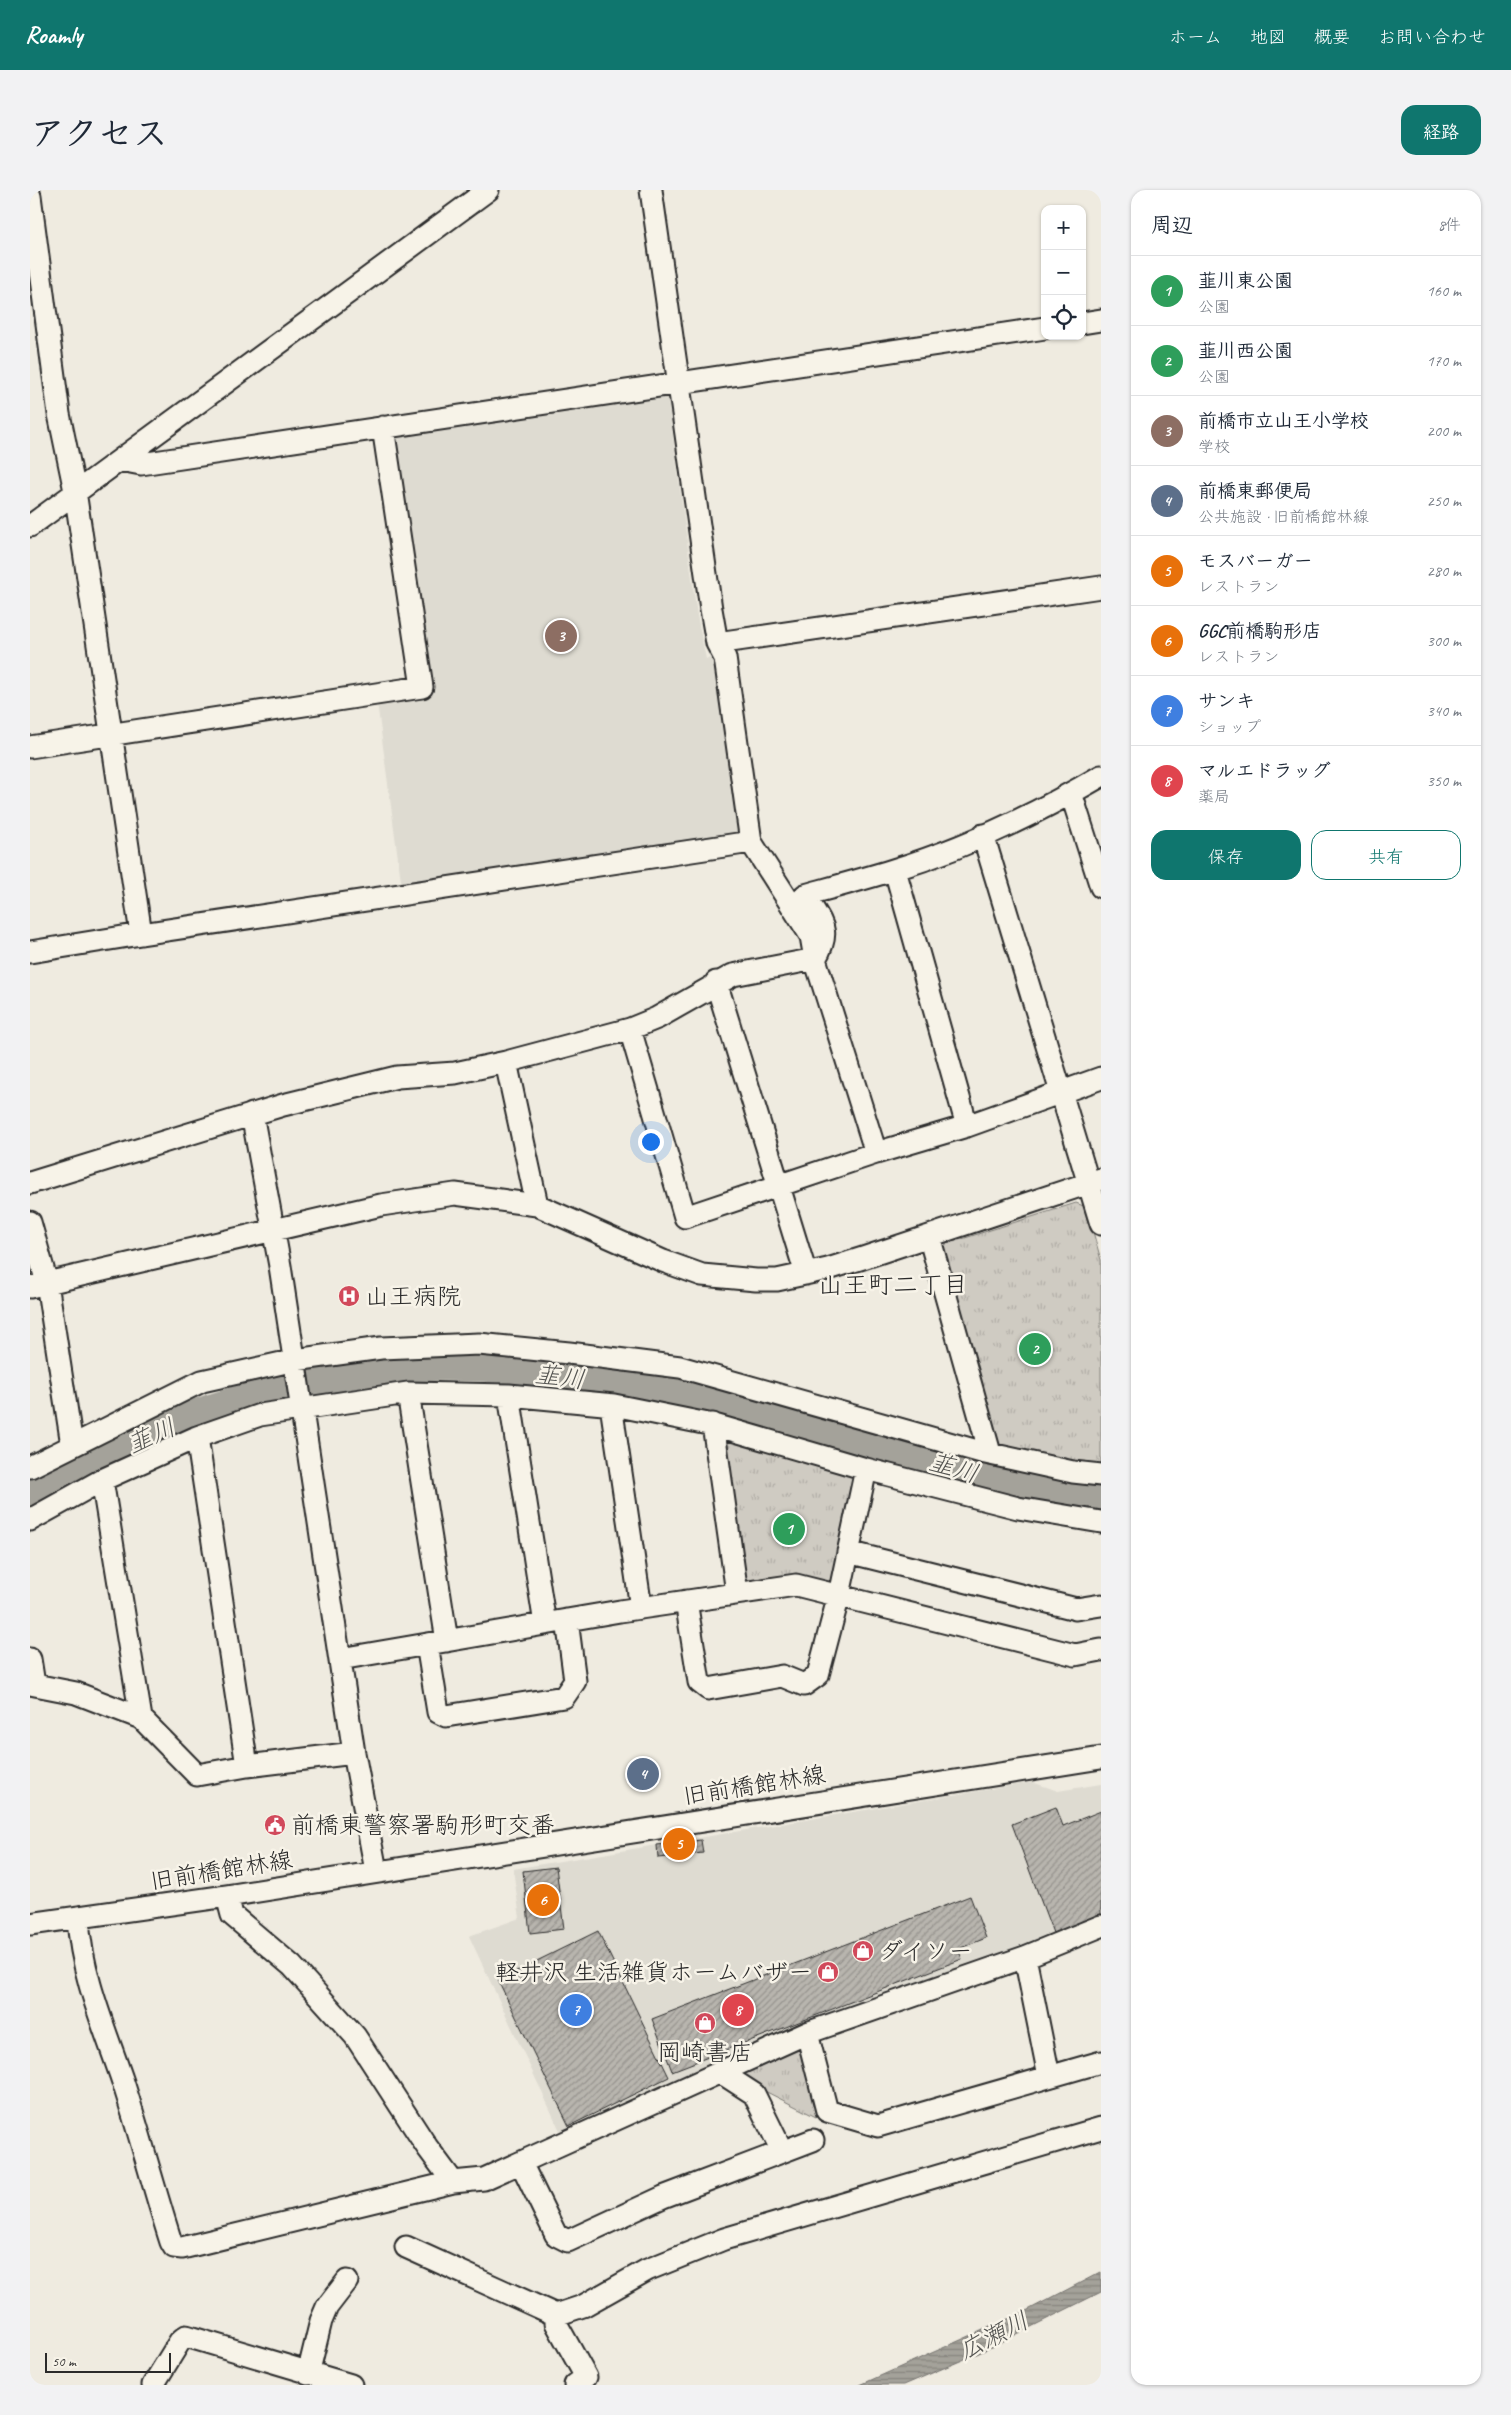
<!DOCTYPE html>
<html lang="ja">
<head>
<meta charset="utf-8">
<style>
  body { margin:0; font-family:Caveat,"Klee One",sans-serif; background:#f2f2f3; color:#1f2937 }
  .controls { position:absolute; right:15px; top:15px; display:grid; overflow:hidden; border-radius:10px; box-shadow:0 1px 4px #0004 }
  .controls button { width:45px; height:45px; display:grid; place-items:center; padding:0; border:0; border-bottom:1px solid #e0e1e3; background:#fff; color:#1f2937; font:25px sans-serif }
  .scale { position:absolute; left:15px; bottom:12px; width:126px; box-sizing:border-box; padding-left:5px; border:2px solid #2b2b2b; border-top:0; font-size:14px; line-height:18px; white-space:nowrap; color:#2b2b2b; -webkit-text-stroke:4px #f7f3e8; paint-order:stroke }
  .you { position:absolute; left:620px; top:951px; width:18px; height:18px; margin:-12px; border:4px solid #fff; border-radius:50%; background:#1a73e8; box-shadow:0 0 0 8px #1a73e833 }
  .badge { display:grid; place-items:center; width:32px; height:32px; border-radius:50%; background:#0f766e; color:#fff; font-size:16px; font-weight:700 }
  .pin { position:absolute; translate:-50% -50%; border:2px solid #fff; box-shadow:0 1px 5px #0006 }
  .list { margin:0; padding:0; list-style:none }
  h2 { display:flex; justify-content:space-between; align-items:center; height:65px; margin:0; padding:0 20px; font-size:21px }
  h2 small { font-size:16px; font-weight:400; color:#747a83 }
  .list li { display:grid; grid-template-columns:32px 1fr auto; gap:15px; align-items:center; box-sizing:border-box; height:70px; padding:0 20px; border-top:1px solid #e0e1e3 }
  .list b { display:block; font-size:19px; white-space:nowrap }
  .list p { margin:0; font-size:16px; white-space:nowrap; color:#747a83 }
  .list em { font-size:16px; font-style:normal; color:#747a83 }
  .actions { display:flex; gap:10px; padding:15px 20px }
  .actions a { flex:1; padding:11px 0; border:1px solid #0f766e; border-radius:15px; text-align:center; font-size:18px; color:#0f766e }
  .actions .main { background:#0f766e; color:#fff }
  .icon { flex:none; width:28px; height:28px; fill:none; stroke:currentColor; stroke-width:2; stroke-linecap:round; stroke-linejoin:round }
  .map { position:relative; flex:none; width:1071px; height:2195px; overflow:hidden; border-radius:15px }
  header { display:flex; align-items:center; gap:30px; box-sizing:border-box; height:70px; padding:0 25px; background:#0f766e; color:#fff }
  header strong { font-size:24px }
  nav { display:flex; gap:28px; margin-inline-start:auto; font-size:18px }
  .intro { display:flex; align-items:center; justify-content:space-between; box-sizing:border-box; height:120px; padding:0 30px }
  h1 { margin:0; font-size:35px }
  .button { padding:12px 22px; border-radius:15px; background:#0f766e; color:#fff; font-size:18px; font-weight:700 }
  main { display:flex; gap:30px; padding:0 30px }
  aside { flex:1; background:#fff; border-radius:15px; box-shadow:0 1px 4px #0004 }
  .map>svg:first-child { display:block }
</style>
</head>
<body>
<header>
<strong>Roamly</strong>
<nav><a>ホーム</a><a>地図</a><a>概要</a><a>お問い合わせ</a></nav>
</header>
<div class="intro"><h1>アクセス</h1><a class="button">経路</a></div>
<main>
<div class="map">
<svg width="1071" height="2195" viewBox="0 0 1071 2195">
  <defs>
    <pattern id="park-tufts" width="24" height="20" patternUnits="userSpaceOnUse" patternTransform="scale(1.25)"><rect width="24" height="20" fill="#cfcbc2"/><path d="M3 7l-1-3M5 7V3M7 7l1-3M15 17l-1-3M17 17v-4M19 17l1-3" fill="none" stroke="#b2aea7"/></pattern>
    <pattern id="water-rules" width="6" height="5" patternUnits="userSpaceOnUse" patternTransform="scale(1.25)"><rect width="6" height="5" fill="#a4a29a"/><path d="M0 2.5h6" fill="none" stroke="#86847e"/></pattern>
    <pattern id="building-hatch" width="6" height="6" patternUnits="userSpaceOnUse" patternTransform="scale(1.25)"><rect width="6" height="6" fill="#b8b5ae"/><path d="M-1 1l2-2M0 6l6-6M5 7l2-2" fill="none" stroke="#96938e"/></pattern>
  </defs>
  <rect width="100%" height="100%" fill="#efebe0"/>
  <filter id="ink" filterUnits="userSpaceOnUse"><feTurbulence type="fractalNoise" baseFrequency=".02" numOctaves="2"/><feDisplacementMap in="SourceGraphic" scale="10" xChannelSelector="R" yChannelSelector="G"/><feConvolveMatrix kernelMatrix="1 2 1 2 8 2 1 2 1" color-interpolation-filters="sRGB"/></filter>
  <g filter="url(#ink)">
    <path fill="#dedbd1" d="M637,201L667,425L676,469L686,467L712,642L709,647L372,698L347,512L398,505L363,242Z
      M1002,1592L1028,1601L1071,1594V1731L532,1945L439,1746L490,1728L483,1679Z"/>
    <path fill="url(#park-tufts)" stroke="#7d7b76" d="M1046,1013L1056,1017L1071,1070V1275L975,1260L969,1255L910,1066L916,1054Z
      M701,1247L821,1282L826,1291L801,1392L794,1395L720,1396L711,1389L692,1253Z
      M766,1855L774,1859L790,1929L711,1889V1881Z"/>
    <path fill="url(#water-rules)" stroke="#74726e" d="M1071,2082V2102L949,2163L874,2195H830L998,2120Z"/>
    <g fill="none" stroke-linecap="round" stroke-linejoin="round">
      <path stroke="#a4a29a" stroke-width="30" d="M0,1306C58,1275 118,1240 181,1219C248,1197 329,1178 400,1176C600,1172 786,1245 978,1292C1008,1299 1040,1303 1071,1308"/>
    </g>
    <path fill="url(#building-hatch)" stroke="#2b2b2b" d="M1026,1617L1033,1636L1071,1621V1724L1023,1743L982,1634Z
      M671,1650L673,1663L628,1668L627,1655Z
      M526,1677L534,1739L500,1743L493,1681Z
      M940,1706L956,1748L928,1759L932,1769L642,1881L622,1829Z
      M568,1741L639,1887L539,1936L468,1790Z"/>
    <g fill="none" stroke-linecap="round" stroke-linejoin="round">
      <g stroke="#2b2b2b" stroke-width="25">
        <path id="minor" d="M621,0L681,419L687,453L695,468L721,652L781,746L785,769L846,963
          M0,6L29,224L45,301L111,744
          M1052,133L1071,130
          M90,270L111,274L1015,138
          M0,336L458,0
          M687,453L1071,397
          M0,557L392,497L353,237
          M1041,603L1071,697
          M953,645L1071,1034
          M865,680L937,936
          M0,762L111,744L721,652
          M686,792L776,1084
          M600,839L655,1027L846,963L937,936L1071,888
          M476,872L507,1015
          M222,924L250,1076L324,1563L346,1681
          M0,993L253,915L367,887L425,883L476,872L600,839L627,828L703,785L785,769C803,739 790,733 775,705C804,697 834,689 863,680C935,658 1006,624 1071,586
          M0,1032L17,1093L42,1255
          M899,1046L960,1263
          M0,1097L351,1015L425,1004L507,1015L633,1071L672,1085L726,1090H747L798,1079L833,1068L1071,989
          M378,1203L417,1451
          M479,1205L515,1434
          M581,1215L611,1418
          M683,1234L707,1403
          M167,1247L217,1576
          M0,1277L172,1191L265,1170L351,1158L449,1154L539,1163L650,1177L951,1262L1043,1282L1071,1285
          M72,1290L111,1528
          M0,1330L72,1290L167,1247L230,1225L378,1203L479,1205L584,1215L688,1236L836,1279L988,1318L1071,1332
          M818,1362L1046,1419L1071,1415
          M656,1411L669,1492L678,1499L752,1486L774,1495L788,1485L809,1405L836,1279
          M397,1454L408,1522L416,1526L534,1507L545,1491L537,1430
          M0,1469L4,1494
          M310,1469L590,1421L766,1395L1045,1465L1071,1460
          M0,1494L46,1503L111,1528L167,1585L217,1576L324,1563
          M197,1706L202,1725L262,1776L325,1846L397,1957L423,1992
          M48,1728C51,1784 75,1839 93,1892C110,1945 124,1999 141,2052L144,2057L152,2058L423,1992L454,1989L777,1843L995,1767L1071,1736
          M0,1734L197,1706L1071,1568
          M995,1767L1019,1886
          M777,1843L797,1921L848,1936L1071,1872
          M690,1882L724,1904L752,1961
          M491,1973L526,2045L538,2051L633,2007L783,1950
          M376,2057L526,2125
          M278,2184L291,2131L297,2117L317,2091
          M123,2195L150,2151L156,2146L321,2195
          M545,2195L556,2187L526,2133V2125L553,2116L617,2080L694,2049L1071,1938"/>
      </g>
      <use href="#minor" stroke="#f7f3e8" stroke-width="21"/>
    </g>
  </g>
  <defs>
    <g id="hospital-disc" transform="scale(1.125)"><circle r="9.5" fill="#d1495b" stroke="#f7f3e8"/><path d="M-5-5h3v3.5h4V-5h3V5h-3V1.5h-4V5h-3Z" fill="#fff"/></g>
    <g id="civic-disc" transform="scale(1.125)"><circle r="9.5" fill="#d1495b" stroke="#f7f3e8"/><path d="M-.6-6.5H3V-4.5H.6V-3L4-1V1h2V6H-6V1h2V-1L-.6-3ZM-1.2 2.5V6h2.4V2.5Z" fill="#fff"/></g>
    <g id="shop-disc" transform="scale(1.125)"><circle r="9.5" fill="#d1495b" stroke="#f7f3e8"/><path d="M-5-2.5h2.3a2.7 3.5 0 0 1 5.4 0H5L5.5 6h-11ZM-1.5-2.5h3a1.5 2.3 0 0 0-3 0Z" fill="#fff"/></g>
  </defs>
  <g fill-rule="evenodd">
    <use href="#hospital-disc" x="319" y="1106"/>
    <use href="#civic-disc" x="245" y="1635"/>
    <use href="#shop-disc" x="833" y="1761"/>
    <use href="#shop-disc" x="798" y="1782"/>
    <use href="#shop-disc" x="675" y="1833"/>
  </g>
  <g text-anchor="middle" stroke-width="5" stroke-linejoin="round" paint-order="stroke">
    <g font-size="24" fill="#2b2b2b" stroke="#f7f3e8" text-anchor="start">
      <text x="335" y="1114">山王病院</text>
      <text x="261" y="1643">前橋東警察署駒形町交番</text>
      <text x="849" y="1769">ダイソー</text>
      <text x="782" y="1790" text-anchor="end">軽井沢 生活雑貨ホームバザー</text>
      <text x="675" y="1870" text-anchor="middle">岡崎書店</text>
    </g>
    <g font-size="24" fill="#2b2b2b" stroke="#f7f3e8">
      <text transform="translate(724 1595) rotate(-9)" y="8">旧前橋館林線</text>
      <text transform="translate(191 1680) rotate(-9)" y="8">旧前橋館林線</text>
    </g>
    <g font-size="25" fill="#2b2b2b" stroke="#f7f3e8">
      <text x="863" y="1103">山王町二丁目</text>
    </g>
    <g font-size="25" font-style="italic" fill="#555552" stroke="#f7f3e8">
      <text transform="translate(530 1186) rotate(7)" y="9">韮川</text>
      <text transform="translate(121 1245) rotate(-24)" y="9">韮川</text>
      <text transform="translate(924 1277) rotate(16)" y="9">韮川</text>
      <text transform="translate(963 2145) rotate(-27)" y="9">広瀬川</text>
    </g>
  </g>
</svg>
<div class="controls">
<button>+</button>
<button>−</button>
<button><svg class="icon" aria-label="locate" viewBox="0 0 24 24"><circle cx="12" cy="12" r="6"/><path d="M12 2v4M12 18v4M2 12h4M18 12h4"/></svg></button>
</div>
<div class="scale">50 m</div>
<div class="you"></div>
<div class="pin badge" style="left:759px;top:1339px;background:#2e9e5b">1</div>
<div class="pin badge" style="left:1005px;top:1159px;background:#2e9e5b">2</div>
<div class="pin badge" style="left:531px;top:446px;background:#8d6e63">3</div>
<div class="pin badge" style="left:613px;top:1584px;background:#5c6f8a">4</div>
<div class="pin badge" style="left:649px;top:1654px;background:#e8710a">5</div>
<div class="pin badge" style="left:513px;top:1710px;background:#e8710a">6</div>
<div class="pin badge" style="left:546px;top:1820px;background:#3f7fe0">7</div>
<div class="pin badge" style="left:708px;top:1820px;background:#e0444e">8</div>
</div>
<aside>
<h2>周辺<small>8件</small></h2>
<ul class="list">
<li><span class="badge" style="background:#2e9e5b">1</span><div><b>韮川東公園</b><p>公園</p></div><em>160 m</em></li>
<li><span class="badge" style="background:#2e9e5b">2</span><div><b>韮川西公園</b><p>公園</p></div><em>170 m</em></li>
<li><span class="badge" style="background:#8d6e63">3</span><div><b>前橋市立山王小学校</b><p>学校</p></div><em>200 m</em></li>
<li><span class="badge" style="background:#5c6f8a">4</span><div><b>前橋東郵便局</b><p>公共施設 · 旧前橋館林線</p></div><em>250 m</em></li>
<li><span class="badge" style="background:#e8710a">5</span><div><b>モスバーガー</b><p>レストラン</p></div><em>280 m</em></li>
<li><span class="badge" style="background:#e8710a">6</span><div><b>GGC前橋駒形店</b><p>レストラン</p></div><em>300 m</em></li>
<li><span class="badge" style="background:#3f7fe0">7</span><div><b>サンキ</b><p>ショップ</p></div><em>340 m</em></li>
<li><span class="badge" style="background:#e0444e">8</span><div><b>マルエドラッグ</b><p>薬局</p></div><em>350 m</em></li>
</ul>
<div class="actions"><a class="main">保存</a><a>共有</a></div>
</aside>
</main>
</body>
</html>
